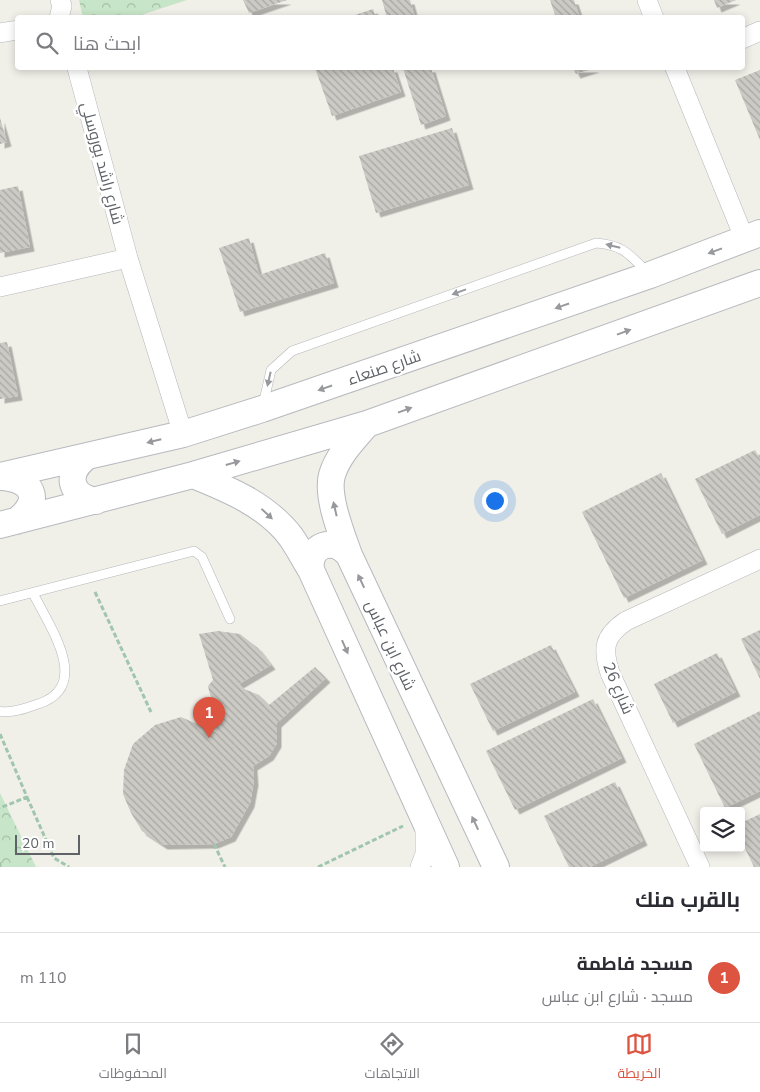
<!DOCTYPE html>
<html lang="ar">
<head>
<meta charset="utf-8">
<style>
  body { margin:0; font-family:"Nunito Sans",Cairo,sans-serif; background:#f7f7f7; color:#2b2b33; direction:rtl }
  .controls { position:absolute; right:15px; bottom:15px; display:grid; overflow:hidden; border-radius:5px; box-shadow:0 2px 8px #0003 }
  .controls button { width:45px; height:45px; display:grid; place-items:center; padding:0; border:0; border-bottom:1px solid #e1e1e2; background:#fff; color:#2b2b33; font:25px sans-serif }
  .scale { position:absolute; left:15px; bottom:12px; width:65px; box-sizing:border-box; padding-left:5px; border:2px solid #5f6267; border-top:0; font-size:14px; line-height:18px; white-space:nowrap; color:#5f6267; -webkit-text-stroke:4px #fff; paint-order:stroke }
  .you { position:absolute; left:494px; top:500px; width:18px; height:18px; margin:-12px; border:4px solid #fff; border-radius:50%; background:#1a73e8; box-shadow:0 0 0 8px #1a73e833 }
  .badge { display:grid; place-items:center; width:32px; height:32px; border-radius:50%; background:#dd5441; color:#fff; font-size:16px; font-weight:700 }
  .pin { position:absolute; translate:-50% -41px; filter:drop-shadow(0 1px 2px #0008) }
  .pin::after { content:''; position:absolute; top:26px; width:18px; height:15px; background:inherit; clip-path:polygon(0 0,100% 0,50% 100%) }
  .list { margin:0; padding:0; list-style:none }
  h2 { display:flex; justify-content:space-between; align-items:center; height:65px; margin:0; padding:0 20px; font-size:21px }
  h2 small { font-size:16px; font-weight:400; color:#7c7c81 }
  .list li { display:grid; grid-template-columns:32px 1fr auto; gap:15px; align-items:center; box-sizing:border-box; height:90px; padding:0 20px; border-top:1px solid #e1e1e2 }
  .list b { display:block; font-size:19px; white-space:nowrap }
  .list p { margin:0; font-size:16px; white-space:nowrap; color:#7c7c81 }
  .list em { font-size:16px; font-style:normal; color:#7c7c81 }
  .icon { flex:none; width:28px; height:28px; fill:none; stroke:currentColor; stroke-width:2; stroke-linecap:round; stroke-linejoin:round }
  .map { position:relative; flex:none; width:760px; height:867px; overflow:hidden; direction:ltr }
  .search { position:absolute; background:#fff; box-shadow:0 2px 8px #0003; left:15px; right:15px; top:15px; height:55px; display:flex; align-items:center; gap:12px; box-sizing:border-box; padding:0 18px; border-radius:5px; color:#7c7c81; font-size:19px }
  .sheet { height:155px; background:#fff }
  nav { display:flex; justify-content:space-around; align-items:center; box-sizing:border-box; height:70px; border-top:1px solid #e1e1e2; background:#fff; font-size:14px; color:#7c7c81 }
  nav a { display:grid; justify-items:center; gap:2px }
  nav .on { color:#dd5441 }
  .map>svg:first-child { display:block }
</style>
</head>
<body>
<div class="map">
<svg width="760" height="867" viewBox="0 0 760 867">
  <defs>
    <pattern id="park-crowns" width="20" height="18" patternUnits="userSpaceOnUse" patternTransform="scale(1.25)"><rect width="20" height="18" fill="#c7e5c8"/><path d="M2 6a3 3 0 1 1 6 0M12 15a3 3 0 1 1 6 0" fill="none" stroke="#a5bda6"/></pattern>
    <pattern id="building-back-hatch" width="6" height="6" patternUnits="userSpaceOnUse" patternTransform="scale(1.25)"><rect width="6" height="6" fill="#cccac4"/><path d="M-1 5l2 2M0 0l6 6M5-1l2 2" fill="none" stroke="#a9a7a3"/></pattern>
    <filter id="shadow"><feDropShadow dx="4.5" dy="4.5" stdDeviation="0" flood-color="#0004"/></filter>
  </defs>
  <rect width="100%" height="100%" fill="#f0efe8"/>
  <path fill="url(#park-crowns)" d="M79,0H187L135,17L83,18Z
    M0,793L36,867H0Z"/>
  <path fill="url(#building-back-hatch)" filter="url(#shadow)" d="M243,0H287L249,13Z
    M382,0H410L415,18H387Z
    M550,0H574L580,18H556Z
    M714,0H736L717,8Z
    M373,9L376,18H349V17Z
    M315,68H393L401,92L332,116Z
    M403,68H431L446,116L421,125Z
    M573,68H595L576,74Z
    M760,70V140L735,80Z
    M0,118L7,142L0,144Z
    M452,128L469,185L376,213L359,156Z
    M18,186L30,247L0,253V190Z
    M249,238L259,275L325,253L334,283L240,312L219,248Z
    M7,342L18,396L0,399V343Z
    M755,450L760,459V515L722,534L695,479Z
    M661,473L703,560L624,598L582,512Z
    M760,630V679L741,639Z
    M218,631L240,634L258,648L271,665L239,684L244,689L259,695L269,705L315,667L326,678L277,723V743L269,756L253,766L254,781L250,803L231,837L214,844L163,845L142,831L131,813L123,794L124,770L133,744L155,725L181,717L218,733L212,728L208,715L216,712L225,704L218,705L210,695L208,686L213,680L199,634Z
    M551,645L575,692L493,731L470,684Z
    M717,653L736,692L673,723L654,684Z
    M593,699L622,758L515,810L486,751Z
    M760,711V791L725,808L694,744Z
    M615,782L643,841L590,867H569L544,816Z
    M760,814V867H754L741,840V823Z"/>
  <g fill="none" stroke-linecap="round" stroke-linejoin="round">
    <g stroke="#b5b7bb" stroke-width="10">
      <path id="lane" d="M263,405L271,370L292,351L596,243C623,245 629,254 648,273
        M0,601L194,551L202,557L230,619
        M0,711C11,714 27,708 38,704C93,686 49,626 33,593"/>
    </g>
    <g stroke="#b5b7bb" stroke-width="20">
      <path id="street" d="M647,0L654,18
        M59,18L62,6L60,0
        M0,33L18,30
        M742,39L760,31
        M77,68L128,258L183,434
        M675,68L745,240
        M0,287L128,258
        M420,867L425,854V827
        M700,867L610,673C602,648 604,636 626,621L760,559"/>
    </g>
    <g stroke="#b6b9be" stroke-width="28">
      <path id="secondary" d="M367,424C354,439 338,455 332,475C326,496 342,535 349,555L496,867
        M86,457C65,473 69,496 96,501
        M193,475C228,489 267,505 291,537C298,547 304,559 311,570L446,867
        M0,476L183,434L262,409L650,275L760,233
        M0,477C33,478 44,501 16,521
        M0,525L193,475L367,424L760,283
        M311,570C308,545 333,536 349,555"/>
    </g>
    <path stroke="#a0c6ad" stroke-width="3" stroke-dasharray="5 2.5" stroke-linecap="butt" d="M95,592L151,712
      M0,734L27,797L0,808
      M27,797L54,858L69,867
      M214,844L225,867
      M0,862V867
      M318,867L403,826"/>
    <use href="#lane" stroke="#fff" stroke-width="9"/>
    <use href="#street" stroke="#fff" stroke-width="19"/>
    <use href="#secondary" stroke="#fff" stroke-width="26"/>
  </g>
  <defs><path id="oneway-solid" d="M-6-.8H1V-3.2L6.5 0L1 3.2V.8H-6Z" transform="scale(1.25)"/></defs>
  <g fill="#97999c">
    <use href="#oneway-solid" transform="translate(613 246) rotate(-166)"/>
    <use href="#oneway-solid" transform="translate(715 251) rotate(160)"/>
    <use href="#oneway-solid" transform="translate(459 292) rotate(160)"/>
    <use href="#oneway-solid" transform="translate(562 306) rotate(161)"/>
    <use href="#oneway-solid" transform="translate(624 332) rotate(-20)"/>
    <use href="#oneway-solid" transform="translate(269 379) rotate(103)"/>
    <use href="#oneway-solid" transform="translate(325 388) rotate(161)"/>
    <use href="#oneway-solid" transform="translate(405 410) rotate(-20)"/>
    <use href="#oneway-solid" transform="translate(154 441) rotate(166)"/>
    <use href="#oneway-solid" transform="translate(233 463) rotate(-16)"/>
    <use href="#oneway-solid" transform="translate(335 509) rotate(-103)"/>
    <use href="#oneway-solid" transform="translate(267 514) rotate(43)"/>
    <use href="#oneway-solid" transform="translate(361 581) rotate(-115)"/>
    <use href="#oneway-solid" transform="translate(345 647) rotate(66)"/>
    <use href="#oneway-solid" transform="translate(475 823) rotate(-115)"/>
  </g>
  <g text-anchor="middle" stroke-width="5" stroke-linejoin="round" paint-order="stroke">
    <g font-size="16" fill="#5f6267" stroke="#fff">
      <text transform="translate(103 163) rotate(75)" y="6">شارع راشد بوروسلي</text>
      <text transform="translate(384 367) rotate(-19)" y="6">شارع صنعاء</text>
      <text transform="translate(391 645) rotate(65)" y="6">شارع ابن عباس</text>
      <text transform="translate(619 688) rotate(67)" y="6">شارع 26</text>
    </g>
  </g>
</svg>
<div class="controls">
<button><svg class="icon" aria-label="layers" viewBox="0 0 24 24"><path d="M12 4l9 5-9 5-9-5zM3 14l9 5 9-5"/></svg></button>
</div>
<div class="scale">20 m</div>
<div class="you"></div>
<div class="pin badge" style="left:209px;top:738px">1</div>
<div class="search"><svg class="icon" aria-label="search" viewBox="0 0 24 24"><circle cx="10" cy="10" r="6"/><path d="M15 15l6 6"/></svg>ابحث هنا</div>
</div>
<section class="sheet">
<h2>بالقرب منك<small></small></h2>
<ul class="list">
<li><span class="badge">1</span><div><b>مسجد فاطمة</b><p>مسجد · شارع ابن عباس</p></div><em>110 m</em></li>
</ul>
</section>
<nav>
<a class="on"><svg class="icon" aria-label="map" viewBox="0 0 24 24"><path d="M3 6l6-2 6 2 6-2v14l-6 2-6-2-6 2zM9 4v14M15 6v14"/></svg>الخريطة</a>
<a><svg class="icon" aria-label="directions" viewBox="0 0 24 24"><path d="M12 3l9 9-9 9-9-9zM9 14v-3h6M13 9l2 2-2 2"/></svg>الاتجاهات</a>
<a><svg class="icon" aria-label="saved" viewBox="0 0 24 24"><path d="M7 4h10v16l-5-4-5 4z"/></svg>المحفوظات</a>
</nav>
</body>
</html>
